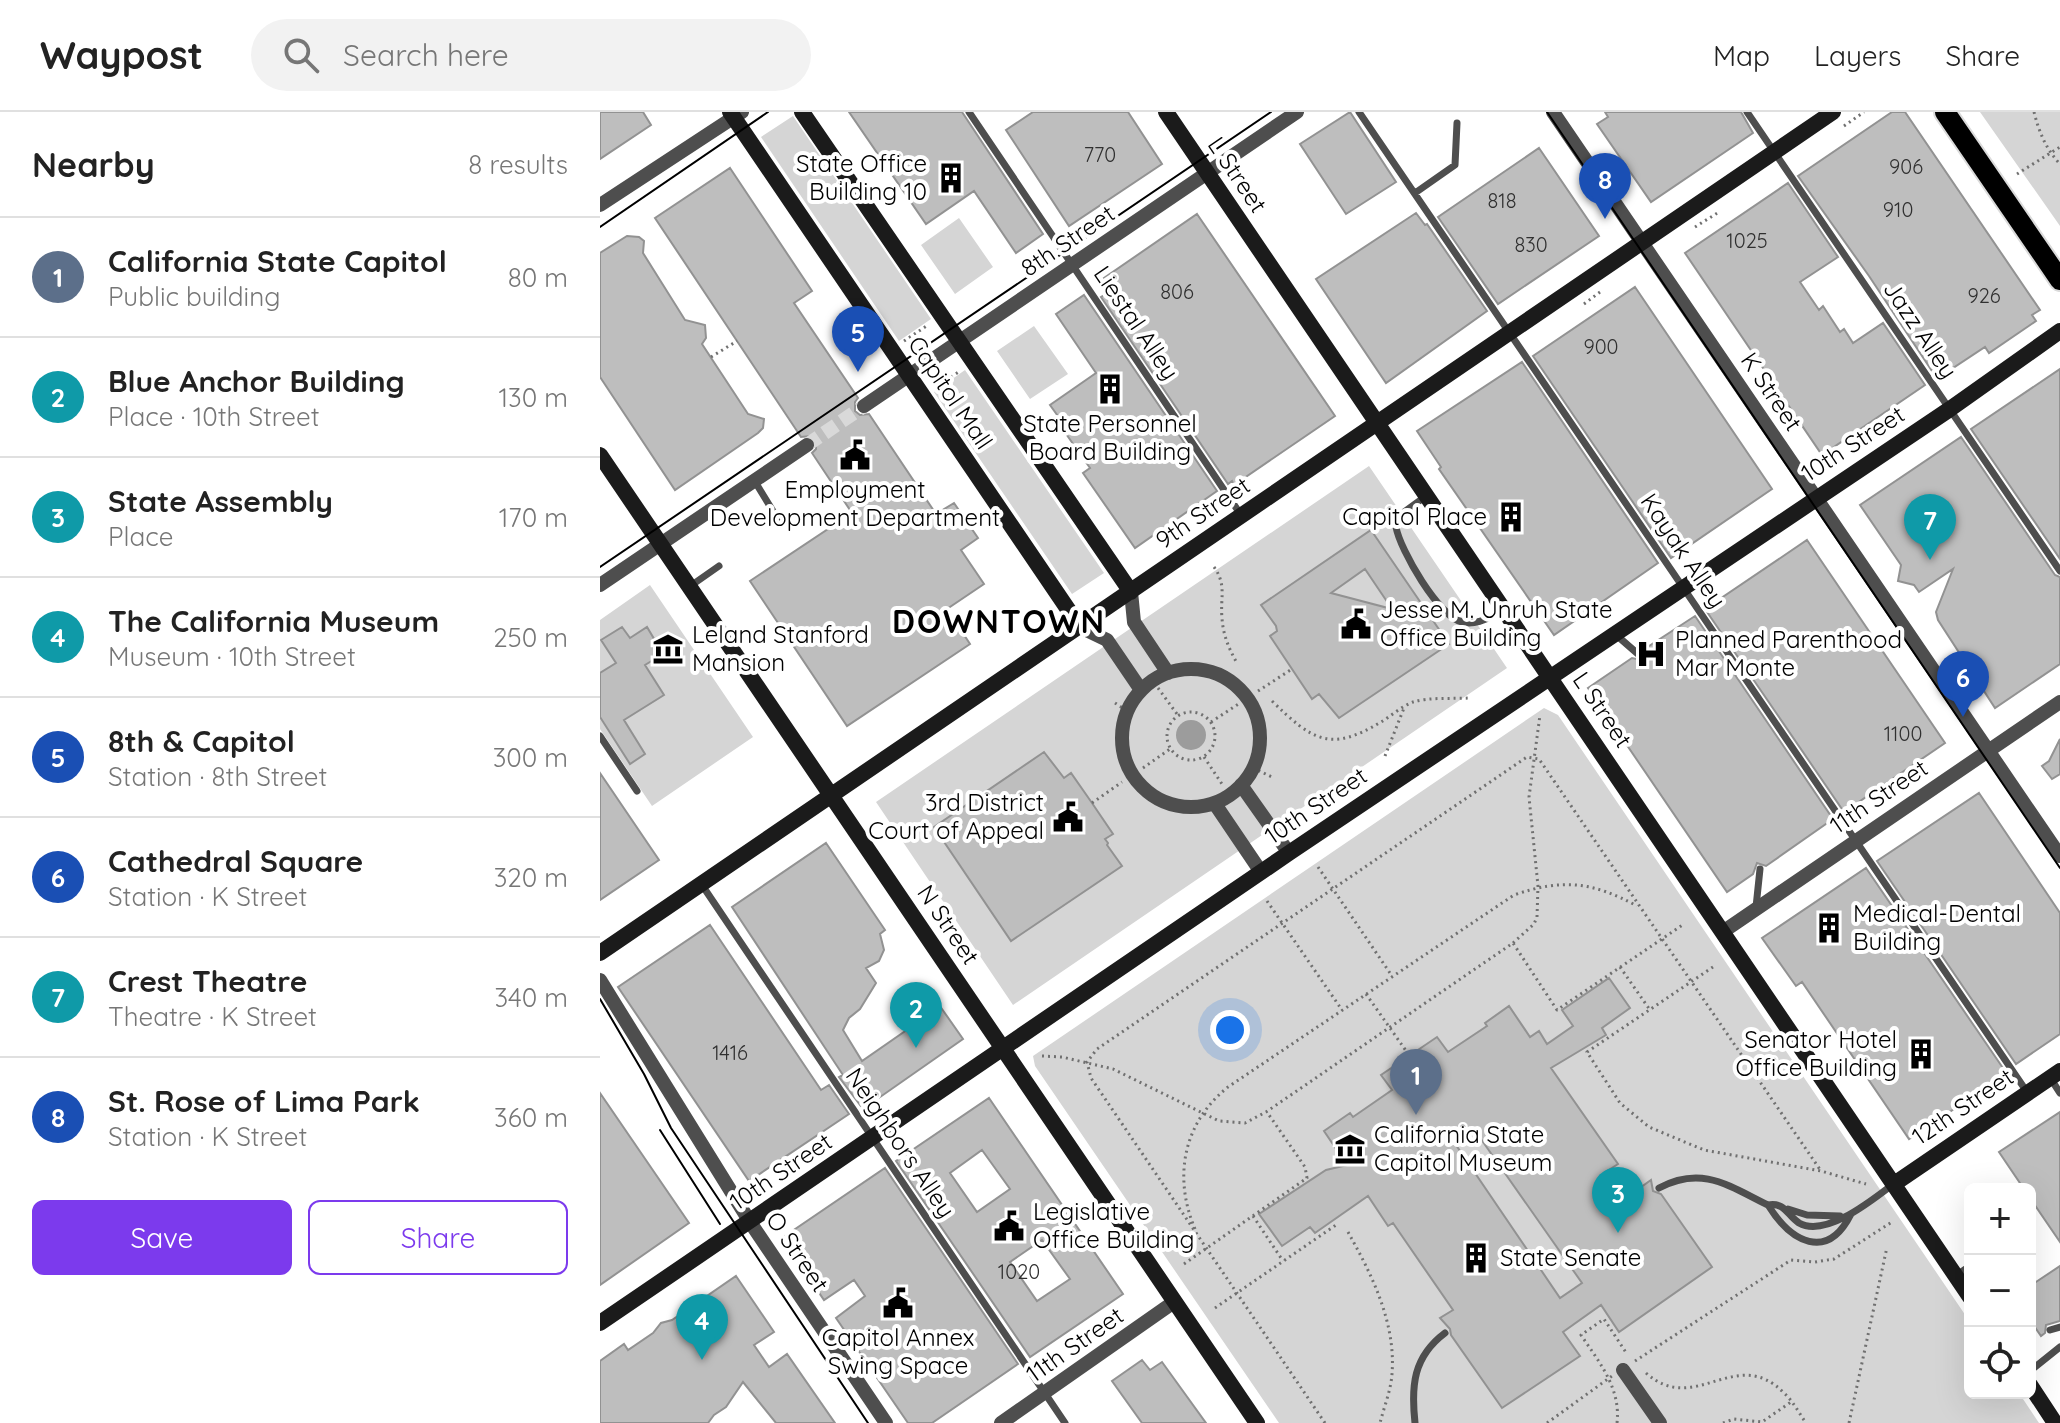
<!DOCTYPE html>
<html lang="en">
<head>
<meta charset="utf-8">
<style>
  body { margin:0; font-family:Quicksand,sans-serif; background:#f2f2f2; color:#222 }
  .controls { position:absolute; right:24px; bottom:24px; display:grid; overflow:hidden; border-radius:12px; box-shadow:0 8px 32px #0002 }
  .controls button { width:72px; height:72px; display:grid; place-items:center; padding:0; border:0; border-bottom:2px solid #e0e0e0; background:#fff; color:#222; font:40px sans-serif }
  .you { position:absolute; left:630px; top:918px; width:28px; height:28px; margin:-20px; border:6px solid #fff; border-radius:50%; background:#1a73e8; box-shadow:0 0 0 12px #1a73e833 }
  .badge { display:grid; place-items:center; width:52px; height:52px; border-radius:50%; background:#7c3aed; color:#fff; font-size:26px; font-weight:700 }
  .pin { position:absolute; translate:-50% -66px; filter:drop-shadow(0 2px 4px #0008) }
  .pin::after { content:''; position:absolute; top:42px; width:28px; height:24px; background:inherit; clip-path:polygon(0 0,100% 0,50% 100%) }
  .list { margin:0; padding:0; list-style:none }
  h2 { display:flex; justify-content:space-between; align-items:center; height:104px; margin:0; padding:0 32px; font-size:34px }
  h2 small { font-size:26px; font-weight:400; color:#767676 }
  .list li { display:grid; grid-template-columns:52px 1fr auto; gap:24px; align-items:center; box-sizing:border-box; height:120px; padding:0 32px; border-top:2px solid #e0e0e0 }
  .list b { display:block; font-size:30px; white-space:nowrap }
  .list p { margin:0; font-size:26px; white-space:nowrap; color:#767676 }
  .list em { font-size:26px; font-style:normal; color:#767676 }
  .actions { display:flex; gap:16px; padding:24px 32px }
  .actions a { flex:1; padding:18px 0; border:2px solid #7c3aed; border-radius:12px; text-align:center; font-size:28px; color:#7c3aed }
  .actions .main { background:#7c3aed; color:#fff }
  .icon { flex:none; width:44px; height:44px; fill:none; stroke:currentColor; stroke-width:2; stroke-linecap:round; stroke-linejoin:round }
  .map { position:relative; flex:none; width:1460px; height:1311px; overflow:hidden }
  header { display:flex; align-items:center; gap:48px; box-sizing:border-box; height:112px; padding:0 40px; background:#fff; border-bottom:2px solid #e0e0e0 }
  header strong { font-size:38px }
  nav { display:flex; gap:44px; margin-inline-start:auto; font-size:28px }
  .search { width:560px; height:72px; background:#f2f2f2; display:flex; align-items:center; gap:20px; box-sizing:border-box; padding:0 28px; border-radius:44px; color:#767676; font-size:30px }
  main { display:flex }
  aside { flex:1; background:#fff }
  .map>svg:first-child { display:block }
</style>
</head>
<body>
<header>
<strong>Waypost</strong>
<div class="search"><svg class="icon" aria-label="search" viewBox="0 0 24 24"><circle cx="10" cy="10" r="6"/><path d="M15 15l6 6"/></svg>Search here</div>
<nav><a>Map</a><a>Layers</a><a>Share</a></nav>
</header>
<main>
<aside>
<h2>Nearby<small>8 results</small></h2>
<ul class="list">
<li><span class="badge" style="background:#5c6f8a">1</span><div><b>California State Capitol</b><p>Public building</p></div><em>80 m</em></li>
<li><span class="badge" style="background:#0f9aa8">2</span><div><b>Blue Anchor Building</b><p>Place · 10th Street</p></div><em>130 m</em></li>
<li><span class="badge" style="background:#0f9aa8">3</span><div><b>State Assembly</b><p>Place</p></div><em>170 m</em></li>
<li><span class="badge" style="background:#0f9aa8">4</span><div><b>The California Museum</b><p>Museum · 10th Street</p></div><em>250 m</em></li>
<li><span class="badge" style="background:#1a4fb4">5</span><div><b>8th &amp; Capitol</b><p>Station · 8th Street</p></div><em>300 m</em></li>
<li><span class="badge" style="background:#1a4fb4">6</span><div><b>Cathedral Square</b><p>Station · K Street</p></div><em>320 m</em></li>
<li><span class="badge" style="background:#0f9aa8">7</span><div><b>Crest Theatre</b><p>Theatre · K Street</p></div><em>340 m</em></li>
<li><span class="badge" style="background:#1a4fb4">8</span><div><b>St. Rose of Lima Park</b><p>Station · K Street</p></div><em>360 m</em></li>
</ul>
<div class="actions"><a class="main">Save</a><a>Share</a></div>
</aside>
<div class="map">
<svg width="1460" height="1311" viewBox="0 0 1460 1311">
  <rect width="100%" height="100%" fill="#fff"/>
  <path fill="#d5d5d5" d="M1380,0H1460V114Z
    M193,4L331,207L299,229L161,25Z
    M359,106L393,155L355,182L321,133Z
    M434,214L468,262L430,287L397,239Z
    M365,258L504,461L472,482L334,280Z
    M769,354L907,556L413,893L276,690Z
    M50,473L153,625L52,694L0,617V508Z
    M944,596L958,603L1370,1210V1281H1419L1439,1311H679L435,954L433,944Z"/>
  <path fill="#9c9c9c" d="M576 623a15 15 0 1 1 30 0a15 15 0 1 1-30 0Z"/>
  <path fill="#bebebe" stroke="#929292" stroke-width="2" fill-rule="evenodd" d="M0,0H43L51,13L0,47Z
    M249,0H362L443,122L416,141L374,79L326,112Z
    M433,0H528L562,52L469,114L406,18Z
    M750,0L796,70L746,102L700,32Z
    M1005,0H1141L1153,21L1051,90L997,12L1008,5Z
    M1292,0H1305L1440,198L1432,203L1436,209L1389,241L1385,235L1353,256L1334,262L1269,164L1198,64Z
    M939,36L999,124L898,192L838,105Z
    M130,56L212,179L194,191L258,286L255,290V299L260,303L269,302L336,402L354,391L378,426L361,438L384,472L347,497L370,532L247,614L150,469L252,401L212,341L216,337V328L211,324L201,325L55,106Z
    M1188,71L1238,145L1200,170L1219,198L1223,194L1240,220L1244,217L1253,231L1283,211L1325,273L1222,343L1085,141Z
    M816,101L825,113L827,112L887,199L786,271L716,167Z
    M597,102L735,304L634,373L632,369L628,372L501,185L512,178L504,166Z
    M27,124L39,125L44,129L43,141L85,208L105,213L106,226L102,232L148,302L164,307L163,316L158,321L75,378L0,265V141Z
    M1035,175L1172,377L1071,446L933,244Z
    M484,183L617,379L535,436L483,361L490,356L457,309L460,307L450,293L496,261L456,202Z
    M922,250L1058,451L954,523L839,357L841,355L817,319Z
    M1460,257V447L1371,317Z
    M1361,325L1455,463L1460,465V552L1395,596L1338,508L1336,500L1353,457L1319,480L1314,473L1298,469L1301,453L1260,393Z
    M771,418L849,532L739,606L719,582L712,587L670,524L677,519L676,514L661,493ZM765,457L792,497L731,481Z
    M1207,428L1345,631L1244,700L1105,497Z
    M1095,504L1233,707L1166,754L1157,751L1153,762L1127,780L988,576L1032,546L1041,548L1044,544L1043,538Z
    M22,515L30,526L47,515L63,542L45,553L64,583L24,608L45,642L30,652L0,605V561L16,551L1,528Z
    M1460,627V662L1452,667L1442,654L1449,649Z
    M444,640L464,666L471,661L492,691L513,722L505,727L508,731L507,733L522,754L411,829L334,715Z
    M0,661L59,748L0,788Z
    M1379,681L1460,801V922L1416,952L1277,749Z
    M226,731L285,818L280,822L284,838L279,849L266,856L276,871L260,897L249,906L243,918L262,949L311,915L298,897L328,877L363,927L263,997L239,965L243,963L132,795Z
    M1266,756L1405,959V963L1309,1027L1202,870L1196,874L1162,826Z
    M110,813L221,978L229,973L249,1002L149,1069L18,875Z
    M1009,866L1030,896L1002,916L1006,923L951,956L1018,1052L1004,1061L1023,1088L1051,1068L1053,1079L1061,1082L1112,1155L1019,1220L1001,1193L963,1220L980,1244L902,1296L851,1223L850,1217L840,1206L853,1198L793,1111L788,1114L768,1084L715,1121L710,1115L682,1134L659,1102L726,1058L747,1053L724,1019L750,1001L753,1005L792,978L781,963L837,925L848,940L887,914L885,911L909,894L930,925L939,919L947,932L973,914L962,898ZM876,1020L982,1171L960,1186L856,1033Z
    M0,981L89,1111L0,1173Z
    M389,986L523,1182L430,1245L296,1049ZM382,1038L410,1077L377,1100L350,1061ZM442,1128L470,1167L437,1189L410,1150Z
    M1460,1000V1130L1430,1086V1077H1424L1399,1040Z
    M285,1056L418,1252L332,1311H308L236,1206L265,1184L254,1168L224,1188L182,1126Z
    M1460,1154V1209L1446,1213L1445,1221L1441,1224L1430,1208V1174Z
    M136,1164L174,1220L154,1233L169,1255L187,1242L235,1311H176L143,1270L126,1295L114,1303L108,1311H0V1249L24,1232L28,1238L53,1221L61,1211L72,1208Z
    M542,1248L550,1258L562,1250L606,1311H542L512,1269Z"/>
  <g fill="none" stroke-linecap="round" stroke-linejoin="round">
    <path stroke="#d9d9d9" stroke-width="14" stroke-dasharray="14 7" stroke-linecap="butt" d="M207,333L264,294"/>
    <g stroke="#dbdbdb" stroke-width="24">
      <path id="primary" d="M1345,0L1460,168"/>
    </g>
    <path stroke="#707070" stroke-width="3" stroke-dasharray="2 4" stroke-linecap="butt" d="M1434,0C1439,20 1446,37 1460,52
      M1244,14L1264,0
      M1417,62L1460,35
      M1095,115L1119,100
      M984,192L1000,180
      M304,229L328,213
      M111,245L137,229
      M336,275L360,259
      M614,455C627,473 620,486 622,506C623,523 629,537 637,551
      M558,576L577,602
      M658,579L692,557
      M672,589C712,628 730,641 781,610C791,604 802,594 813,590C829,585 853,587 870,586
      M515,591L527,599
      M567 624a24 24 0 1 1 48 0a24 24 0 1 1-48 0Z
      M611,610L640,591
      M785,644L804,596
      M604,645L622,672
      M543,656L570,637
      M653,656L672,665
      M492,691L522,670
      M718,755L792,864
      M667,789L742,898
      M913,831L934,812L937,805L938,774L929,685L940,603
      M1020,855L1050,898
      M1113,855L987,940L1020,991L1049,1015L1104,1038L1221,1059L1266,1072
      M766,882L809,943
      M442,944L462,945L513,957L619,1009L645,1011L666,1000L913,831L957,898L1084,812
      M653,1104L683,1149
      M595,1117C573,1065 583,1011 628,975L914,783C963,766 993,770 1037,794
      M748,1120C772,1163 796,1211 792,1262C791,1278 784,1295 780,1311
      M584,1152L707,1066L705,1055L667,1000
      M615,1196L736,1113
      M1035,1249L1191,1148L1215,1150L1234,1147L1292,1110
      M1046,1261C1095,1305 1136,1232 1184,1281C1193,1289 1199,1301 1206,1311
      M725,1311L491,966L487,950L497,937L927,645L939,647L1221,1059
      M947,1311L1012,1264
      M1017,1311C1021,1276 999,1250 981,1223L1004,1207L1027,1242
      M1123,1311L1134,1307L1162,1310L1191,1290
      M1249,1311L1287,1135"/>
    <path stroke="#4e4e4e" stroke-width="7" d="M369,0L641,403
      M759,0L1427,980
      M1147,0L1460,459
      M815,81L855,53L857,11
      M154,368L179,409
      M826,384L804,400L796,415C800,438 839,505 862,510C876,514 890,505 903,499
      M89,475L119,454
      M1015,522L1038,542
      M0,624L37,679
      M102,773L465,1311
      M1156,795L1160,757
      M1451,967L1460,981
      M1059,1076C1102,1053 1129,1074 1168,1093C1185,1090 1187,1103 1199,1111C1225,1126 1271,1089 1292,1073
      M1168,1093C1191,1130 1227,1150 1251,1102
      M1188,1097L1207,1103L1240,1104
      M1357,1163L1370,1154
      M1450,1218L1460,1215
      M1430,1259L1460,1235
      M815,1311C811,1274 813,1245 845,1221"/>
    <path stroke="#4e4e4e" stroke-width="14" d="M953,0L1460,744
      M0,93L142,0
      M264,294L697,0
      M0,473L207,333
      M531,480L534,510L568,561
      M480,515L507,528L541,578
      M522 626a69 69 0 1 1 138 0a69 69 0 1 1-138 0Z
      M641,673L689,741
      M615,692L661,760
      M1124,819L1460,590
      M0,868L150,1110L286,1311
      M1023,1258L1060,1311
      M401,1311L574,1190"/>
    <path stroke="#1b1b1b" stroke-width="16" d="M130,0L480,515
      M202,0L531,480
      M566,0L1370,1185
      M0,343L657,1311
      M0,841L1233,0
      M1294,1072L1460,959
      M0,1211L689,741L1350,297L1460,219
      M1430,1273L1455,1311"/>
    <use href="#primary" stroke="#000" stroke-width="20"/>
    <path stroke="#000" stroke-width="2" d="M947,0L1460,756
      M0,115L168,0
      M0,455L671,0
      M0,887L44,962L71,1016L268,1311
      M60,1018L120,1112"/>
  </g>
  <defs>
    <g id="building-bare" transform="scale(2.4)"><path d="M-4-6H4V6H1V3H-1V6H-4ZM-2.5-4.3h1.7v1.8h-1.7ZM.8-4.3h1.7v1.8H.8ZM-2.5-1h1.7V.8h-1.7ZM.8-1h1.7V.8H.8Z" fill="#000" stroke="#fff" stroke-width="2.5" paint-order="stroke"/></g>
    <g id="civic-bare" transform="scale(2.4)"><path d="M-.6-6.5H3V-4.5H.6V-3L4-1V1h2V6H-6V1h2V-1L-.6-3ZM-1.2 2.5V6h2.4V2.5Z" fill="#000" stroke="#fff" stroke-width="2.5" paint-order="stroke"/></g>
    <g id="museum-bare" transform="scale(2.4)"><path d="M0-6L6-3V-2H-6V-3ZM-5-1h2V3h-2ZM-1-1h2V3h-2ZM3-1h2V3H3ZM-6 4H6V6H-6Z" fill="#000" stroke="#fff" stroke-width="2.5" paint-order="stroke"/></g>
    <g id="hospital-bare" transform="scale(2.4)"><path d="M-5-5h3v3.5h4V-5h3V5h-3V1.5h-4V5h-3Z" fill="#000" stroke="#fff" stroke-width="2.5" paint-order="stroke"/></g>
  </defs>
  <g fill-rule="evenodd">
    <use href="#building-bare" x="351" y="66"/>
    <use href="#building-bare" x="510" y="277"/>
    <use href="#civic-bare" x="255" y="343"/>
    <use href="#building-bare" x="911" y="405"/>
    <use href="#civic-bare" x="756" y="512"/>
    <use href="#museum-bare" x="68" y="537"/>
    <use href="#hospital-bare" x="1051" y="542"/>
    <use href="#civic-bare" x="468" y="705"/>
    <use href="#building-bare" x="1229" y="816"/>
    <use href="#building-bare" x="1321" y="942"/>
    <use href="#museum-bare" x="750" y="1037"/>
    <use href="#civic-bare" x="409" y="1114"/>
    <use href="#building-bare" x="876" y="1146"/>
    <use href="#civic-bare" x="298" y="1191"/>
  </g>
  <g text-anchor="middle" stroke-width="8" stroke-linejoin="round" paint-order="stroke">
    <g font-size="20" fill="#303030">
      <text x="500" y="50">770</text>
      <text x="1306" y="62">906</text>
      <text x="902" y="96">818</text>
      <text x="1298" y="105">910</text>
      <text x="1147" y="136">1025</text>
      <text x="931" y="140">830</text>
      <text x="577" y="187">806</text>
      <text x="1384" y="191">926</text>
      <text x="1001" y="242">900</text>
      <text x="1303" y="629">1100</text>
      <text x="130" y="948">1416</text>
      <text x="419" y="1167">1020</text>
    </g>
    <g font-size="24" fill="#000" stroke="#fff" text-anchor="start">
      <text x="327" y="60" text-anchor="end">State Office<tspan x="327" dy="28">Building 10</tspan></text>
      <text x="510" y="320" text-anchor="middle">State Personnel<tspan x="510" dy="28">Board Building</tspan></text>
      <text x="255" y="386" text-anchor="middle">Employment<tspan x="255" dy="28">Development Department</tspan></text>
      <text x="887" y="413" text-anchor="end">Capitol Place</text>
      <text x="780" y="506">Jesse M. Unruh State<tspan x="780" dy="28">Office Building</tspan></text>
      <text x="92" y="531">Leland Stanford<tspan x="92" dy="28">Mansion</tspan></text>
      <text x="1075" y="536">Planned Parenthood<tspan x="1075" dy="28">Mar Monte</tspan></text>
      <text x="444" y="699" text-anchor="end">3rd District<tspan x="444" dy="28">Court of Appeal</tspan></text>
      <text x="1253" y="810">Medical-Dental<tspan x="1253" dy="28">Building</tspan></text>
      <text x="1297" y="936" text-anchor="end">Senator Hotel<tspan x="1297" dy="28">Office Building</tspan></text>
      <text x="774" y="1031">California State<tspan x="774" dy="28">Capitol Museum</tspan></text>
      <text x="433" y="1108">Legislative<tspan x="433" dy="28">Office Building</tspan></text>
      <text x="900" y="1154">State Senate</text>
      <text x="298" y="1234" text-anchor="middle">Capitol Annex<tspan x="298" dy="28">Swing Space</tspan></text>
    </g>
    <g font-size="24" fill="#000" stroke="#fff">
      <text transform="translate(637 63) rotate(56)" y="8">L Street</text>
      <text transform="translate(468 129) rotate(-34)" y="8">8th Street</text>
      <text transform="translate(536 211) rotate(56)" y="8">Liestal Alley</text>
      <text transform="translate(1320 218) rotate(56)" y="8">Jazz Alley</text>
      <text transform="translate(1171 280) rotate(56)" y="8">K Street</text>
      <text transform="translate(350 281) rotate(56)" y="8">Capitol Mall</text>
      <text transform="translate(1253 332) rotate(-33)" y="8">10th Street</text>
      <text transform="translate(603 401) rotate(-34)" y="8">9th Street</text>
      <text transform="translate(1083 439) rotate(56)" y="8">Kayak Alley</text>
      <text transform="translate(1002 598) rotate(56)" y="8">L Street</text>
      <text transform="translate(1279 685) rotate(-34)" y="8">11th Street</text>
      <text transform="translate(716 694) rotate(-34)" y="8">10th Street</text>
      <text transform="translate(348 813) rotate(56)" y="8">N Street</text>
      <text transform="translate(1363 995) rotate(-34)" y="8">12th Street</text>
      <text transform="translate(300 1031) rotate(56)" y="8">Neighbors Alley</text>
      <text transform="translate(181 1060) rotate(-34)" y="8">10th Street</text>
      <text transform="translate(197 1140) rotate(56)" y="8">O Street</text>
      <text transform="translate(475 1233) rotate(-35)" y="8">11th Street</text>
    </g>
    <g font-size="32" font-weight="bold" letter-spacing="2" fill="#000" stroke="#fff">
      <text x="399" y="521">DOWNTOWN</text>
    </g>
  </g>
</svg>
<div class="controls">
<button>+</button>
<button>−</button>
<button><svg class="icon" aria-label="locate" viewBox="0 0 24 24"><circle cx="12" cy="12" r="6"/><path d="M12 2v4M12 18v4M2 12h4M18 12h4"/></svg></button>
</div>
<div class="you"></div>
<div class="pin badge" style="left:816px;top:1003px;background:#5c6f8a">1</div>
<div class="pin badge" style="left:316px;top:936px;background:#0f9aa8">2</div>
<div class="pin badge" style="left:1018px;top:1121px;background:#0f9aa8">3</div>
<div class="pin badge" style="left:102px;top:1248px;background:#0f9aa8">4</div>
<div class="pin badge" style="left:258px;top:260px;background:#1a4fb4">5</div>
<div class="pin badge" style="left:1363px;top:605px;background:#1a4fb4">6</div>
<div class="pin badge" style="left:1330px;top:448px;background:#0f9aa8">7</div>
<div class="pin badge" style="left:1005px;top:107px;background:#1a4fb4">8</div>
</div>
</main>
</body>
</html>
